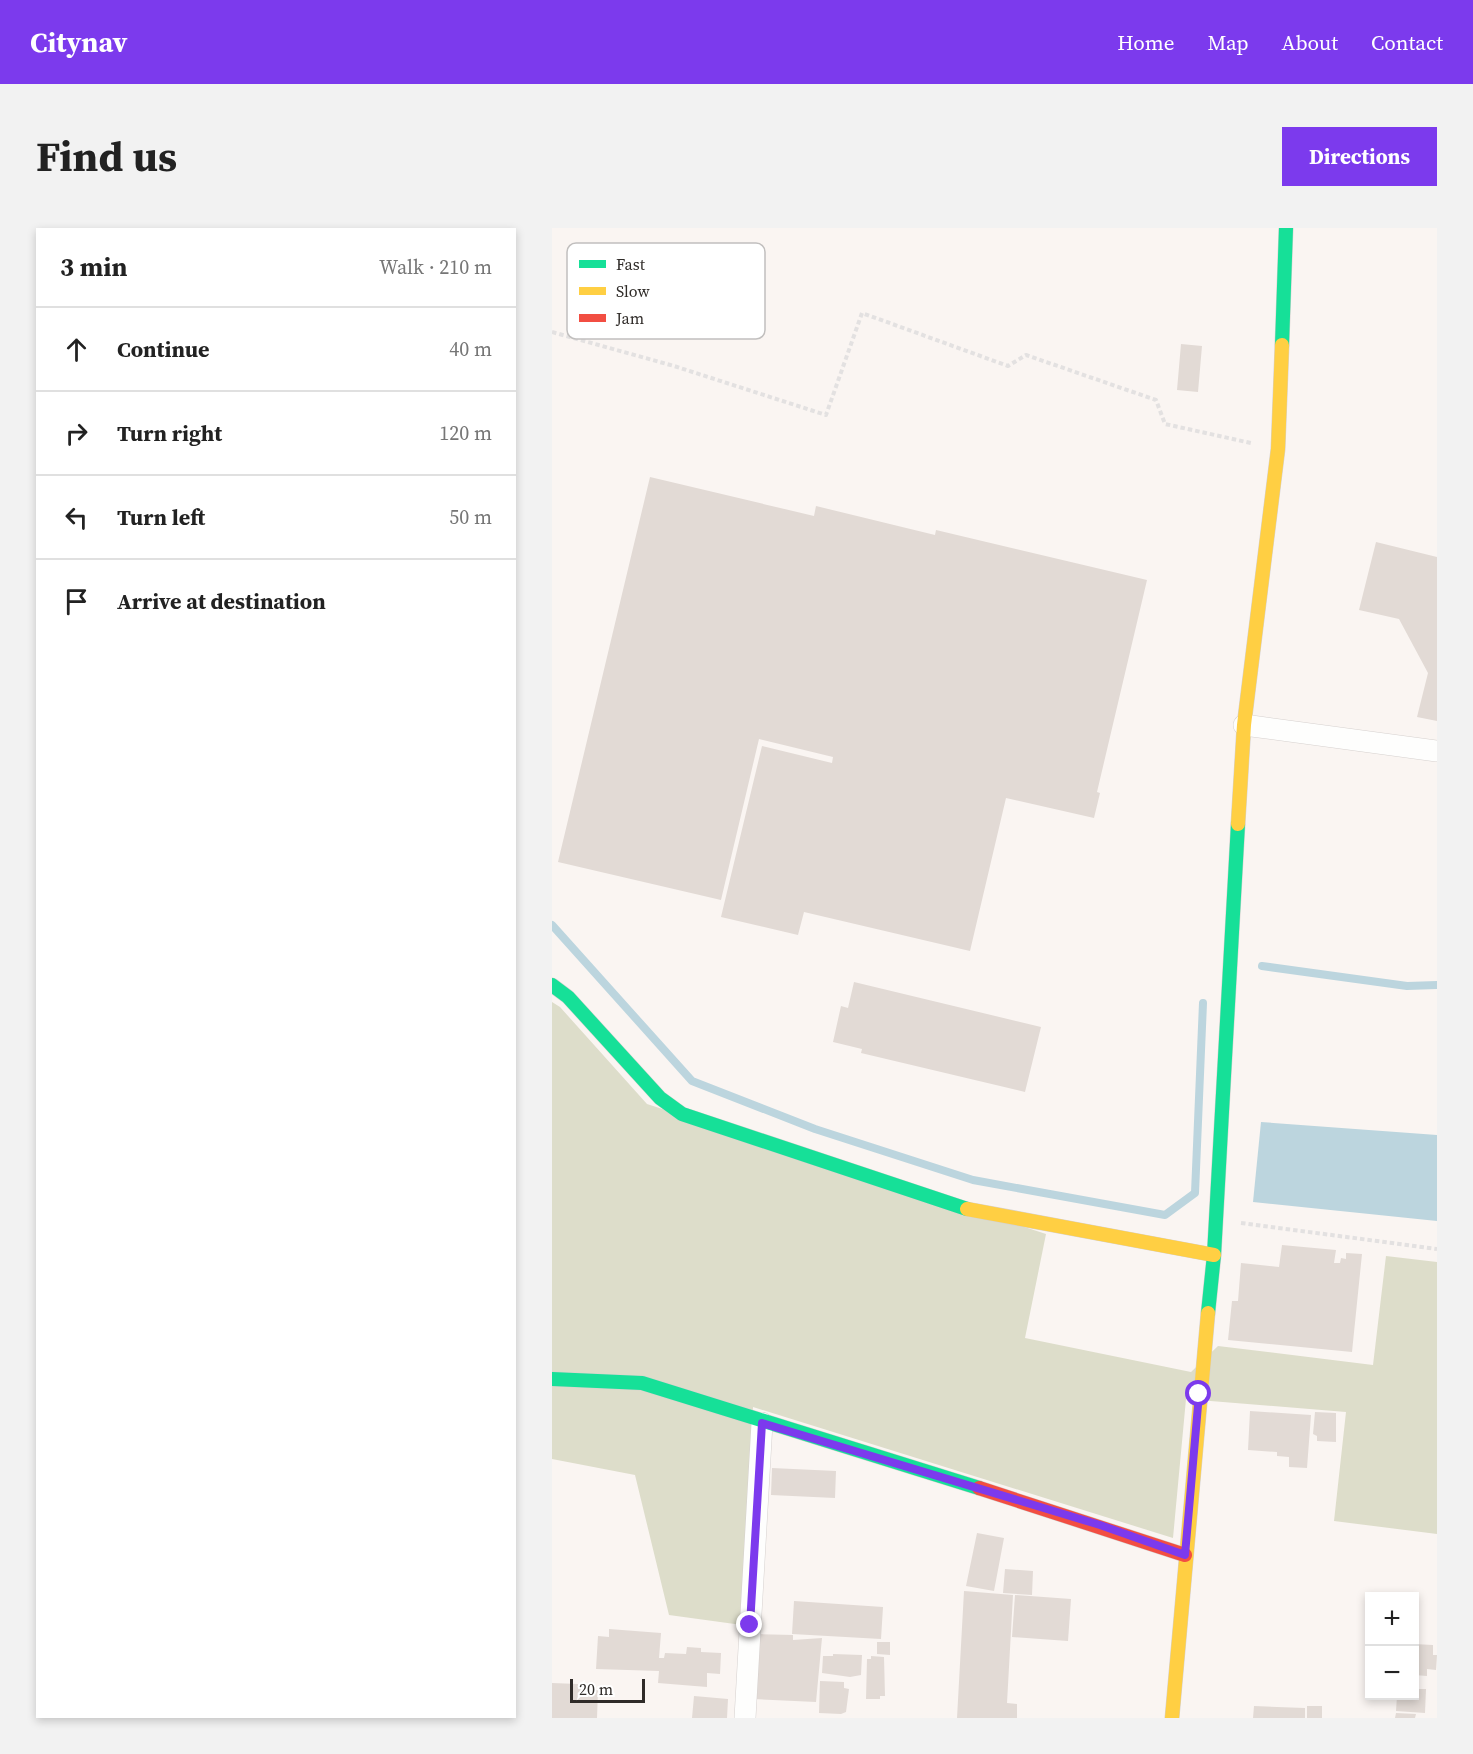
<!DOCTYPE html>
<html lang="en">
<head>
<meta charset="utf-8">
<style>
  body { margin:0; font-family:"Source Serif 4",serif; background:#f2f2f2; color:#222 }
  .controls { position:absolute; right:18px; bottom:18px; display:grid; overflow:hidden; border-radius:0px; box-shadow:0 3px 9px #0003 }
  .controls button { width:54px; height:54px; display:grid; place-items:center; padding:0; border:0; border-bottom:2px solid #e0e0e0; background:#fff; color:#222; font:30px sans-serif }
  .scale { position:absolute; left:18px; bottom:15px; width:75px; box-sizing:border-box; padding-left:6px; border:3px solid #2f2b28; border-top:0; font-size:16px; line-height:21px; white-space:nowrap; color:#2f2b28; -webkit-text-stroke:4px #fff; paint-order:stroke }
  .stop { position:absolute; width:18px; height:18px; margin:-14px; border:4px solid #7c3aed; border-radius:50%; background:#fff }
  .stop.end { background:#7c3aed; border-color:#fff; box-shadow:0 2px 6px #0008 }
  .list { margin:0; padding:0; list-style:none }
  h2 { display:flex; justify-content:space-between; align-items:center; height:78px; margin:0; padding:0 24px; font-size:26px }
  h2 small { font-size:20px; font-weight:400; color:#767676 }
  .list li { display:grid; grid-template-columns:39px 1fr auto; gap:18px; align-items:center; box-sizing:border-box; height:84px; padding:0 24px; border-top:2px solid #e0e0e0 }
  .list b { display:block; font-size:22px; white-space:nowrap }
  .list em { font-size:20px; font-style:normal; color:#767676 }
  .icon { flex:none; width:33px; height:33px; fill:none; stroke:currentColor; stroke-width:2; stroke-linecap:round; stroke-linejoin:round }
  .map { position:relative; flex:none; width:885px; height:1490px; overflow:hidden; border-radius:0px }
  header { display:flex; align-items:center; gap:36px; box-sizing:border-box; height:84px; padding:0 30px; background:#7c3aed; color:#fff }
  header strong { font-size:28px }
  nav { display:flex; gap:33px; margin-inline-start:auto; font-size:21px }
  .intro { display:flex; align-items:center; justify-content:space-between; box-sizing:border-box; height:144px; padding:0 36px }
  h1 { margin:0; font-size:42px }
  .button { padding:15px 27px; border-radius:0px; background:#7c3aed; color:#fff; font-size:21px; font-weight:700 }
  main { display:flex; gap:36px; padding:0 36px }
  aside { flex:1; background:#fff; border-radius:0px; box-shadow:0 3px 9px #0003 }
  .map>svg:first-child { display:block }
</style>
</head>
<body>
<header>
<strong>Citynav</strong>
<nav><a>Home</a><a>Map</a><a>About</a><a>Contact</a></nav>
</header>
<div class="intro"><h1>Find us</h1><a class="button">Directions</a></div>
<main>
<aside>
<h2>3 min<small>Walk · 210 m</small></h2>
<ul class="list">
<li><svg class="icon" aria-label="ahead" viewBox="0 0 24 24"><path d="M12 20V5M6 11l6-6 6 6"/></svg><div><b>Continue</b></div><em>40 m</em></li>
<li><svg class="icon" aria-label="right" viewBox="0 0 24 24"><path d="M7 20v-9h11M14 6l5 5-5 5"/></svg><div><b>Turn right</b></div><em>120 m</em></li>
<li><svg class="icon" aria-label="left" viewBox="0 0 24 24"><path d="M17 20v-9H6M10 6l-5 5 5 5"/></svg><div><b>Turn left</b></div><em>50 m</em></li>
<li><svg class="icon" aria-label="arrive" viewBox="0 0 24 24"><path d="M6 21V4h12l-3 4 3 4H6"/></svg><div><b>Arrive at destination</b></div></li>
</ul>
</aside>
<div class="map">
<svg width="885" height="1490" viewBox="0 0 885 1490">
  <rect width="100%" height="100%" fill="#faf5f2"/>
  <path fill="#ddddca" d="M0,774L8,779L95,876L494,1006L473,1110L639,1144L666,1118L821,1137L834,1028L885,1034V1306L782,1293L794,1184L634,1171L621,1310L201,1179L190,1397L117,1387L83,1247L0,1231Z"/>
  <path fill="#bcd5de" d="M709,894L885,907V993L701,974Z"/>
  <g fill="none" stroke-linecap="round" stroke-linejoin="round">
    <path stroke="#bcd5de" stroke-width="8" d="M0,697L140,853L263,901L421,952L613,987L643,965L651,775
      M710,738L855,758L885,757"/>
  </g>
  <path fill="#e2dad5" d="M629,116L650,118L646,164L625,162Z
    M98,249L262,288L264,278L383,307L384,302L595,352L545,564L548,565L542,590L454,570L418,723L252,684L246,707L169,689L210,518L280,535L281,529L207,511L169,672L6,634Z
    M824,314L885,329V493L865,489L876,445L847,391L807,382Z
    M302,754L489,799L473,864L309,825L310,821L281,814L289,778L296,780Z
    M730,1017L784,1022L782,1035H788L789,1030L794,1031V1025L810,1026L800,1124L676,1112L680,1073H686L689,1035L727,1039Z
    M698,1183L759,1187L755,1240L737,1239V1229L725,1228V1224L696,1222Z
    M763,1184L784,1185V1214L765,1213V1208L761,1206Z
    M220,1240L284,1243L283,1270L219,1267Z
    M425,1305L452,1310L442,1363L414,1358Z
    M453,1341L481,1343L480,1367L451,1365Z
    M412,1363L461,1367L455,1475L465,1476V1490H405Z
    M463,1367L519,1371L516,1413L460,1409Z
    M242,1373L331,1379L329,1411L240,1406Z
    M57,1401L109,1405L107,1430H112L113,1425L134,1426L135,1419L149,1420V1424L169,1425L168,1446L155,1445V1459L106,1455L107,1443L44,1441L46,1408L57,1409Z
    M205,1406L241,1407V1412L270,1410L264,1474L202,1471Z
    M325,1414H338V1427L325,1426Z
    M862,1416L881,1417V1427H885L884,1442L875,1441V1448L862,1447Z
    M281,1426L310,1427L309,1447L298,1449L270,1445L271,1428H281Z
    M319,1428L332,1429L333,1468H328V1471H314L315,1431H319Z
    M268,1453L292,1454V1460L297,1461L294,1484L289,1486L267,1485Z
    M0,1455L26,1456V1461L46,1462L45,1490H0Z
    M862,1461H874L873,1485L844,1483L845,1468H862Z
    M142,1468L176,1471L175,1490H140Z
    M702,1478L753,1480V1490H701Z
    M755,1478H770V1490H755Z
    M844,1485L864,1486L863,1490H843Z"/>
  <g fill="none" stroke-linecap="round" stroke-linejoin="round">
    <g stroke="#d6d1cf" stroke-width="22">
      <path id="street" d="M692,497L885,523
        M193,1490L210,1195"/>
    </g>
    <g stroke="#d6d1cf" stroke-width="15">
      <path id="fast" d="M730,117L734,0
        M0,757L16,769L108,870L130,886L415,981
        M656,1085L662,1027L686,596
        M0,1151L90,1155L427,1260"/>
    </g>
    <g stroke="#d6d1cf" stroke-width="15">
      <path id="slow" d="M686,596L692,497L726,221L730,117
        M415,981L662,1027
        M620,1490L656,1085"/>
    </g>
    <g stroke="#d6d1cf" stroke-width="15">
      <path id="jam" d="M427,1260L633,1327"/>
    </g>
    <path stroke="#e3e1e1" stroke-width="4" stroke-dasharray="4.5 3" stroke-linecap="butt" d="M0,104L122,138L274,187L310,85L456,138L474,127L604,172L613,196L699,215
      M689,995L885,1021"/>
    <use href="#street" stroke="#fefefd" stroke-width="21"/>
    <use href="#fast" stroke="#16e098" stroke-width="14"/>
    <use href="#slow" stroke="#ffcf43" stroke-width="14"/>
    <use href="#jam" stroke="#f24e42" stroke-width="14"/>
  </g>
  <g fill="none" stroke-linecap="round" stroke-linejoin="round">
    <path stroke="#7c3aed" stroke-width="8" d="M198,1397L210,1195L548,1297L633,1327L647,1166"/>
  </g>
  <rect x="15" y="15" width="198" height="96" rx="9" fill="#fff" stroke="#c1bfbe" stroke-width="1.5"/>
  <rect x="27" y="32" width="27" height="8" fill="#16e098"/>
  <rect x="27" y="59" width="27" height="8" fill="#ffcf43"/>
  <rect x="27" y="86" width="27" height="8" fill="#f24e42"/>
  <g font-size="16" fill="#2f2b28">
    <text x="64" y="42">Fast</text>
    <text x="64" y="69">Slow</text>
    <text x="64" y="96">Jam</text>
  </g>
</svg>
<div class="controls">
<button>+</button>
<button>−</button>
</div>
<div class="scale">20 m</div>
<div class="stop" style="left:647px;top:1166px"></div>
<div class="stop end" style="left:198px;top:1397px"></div>
</div>
</main>
</body>
</html>
